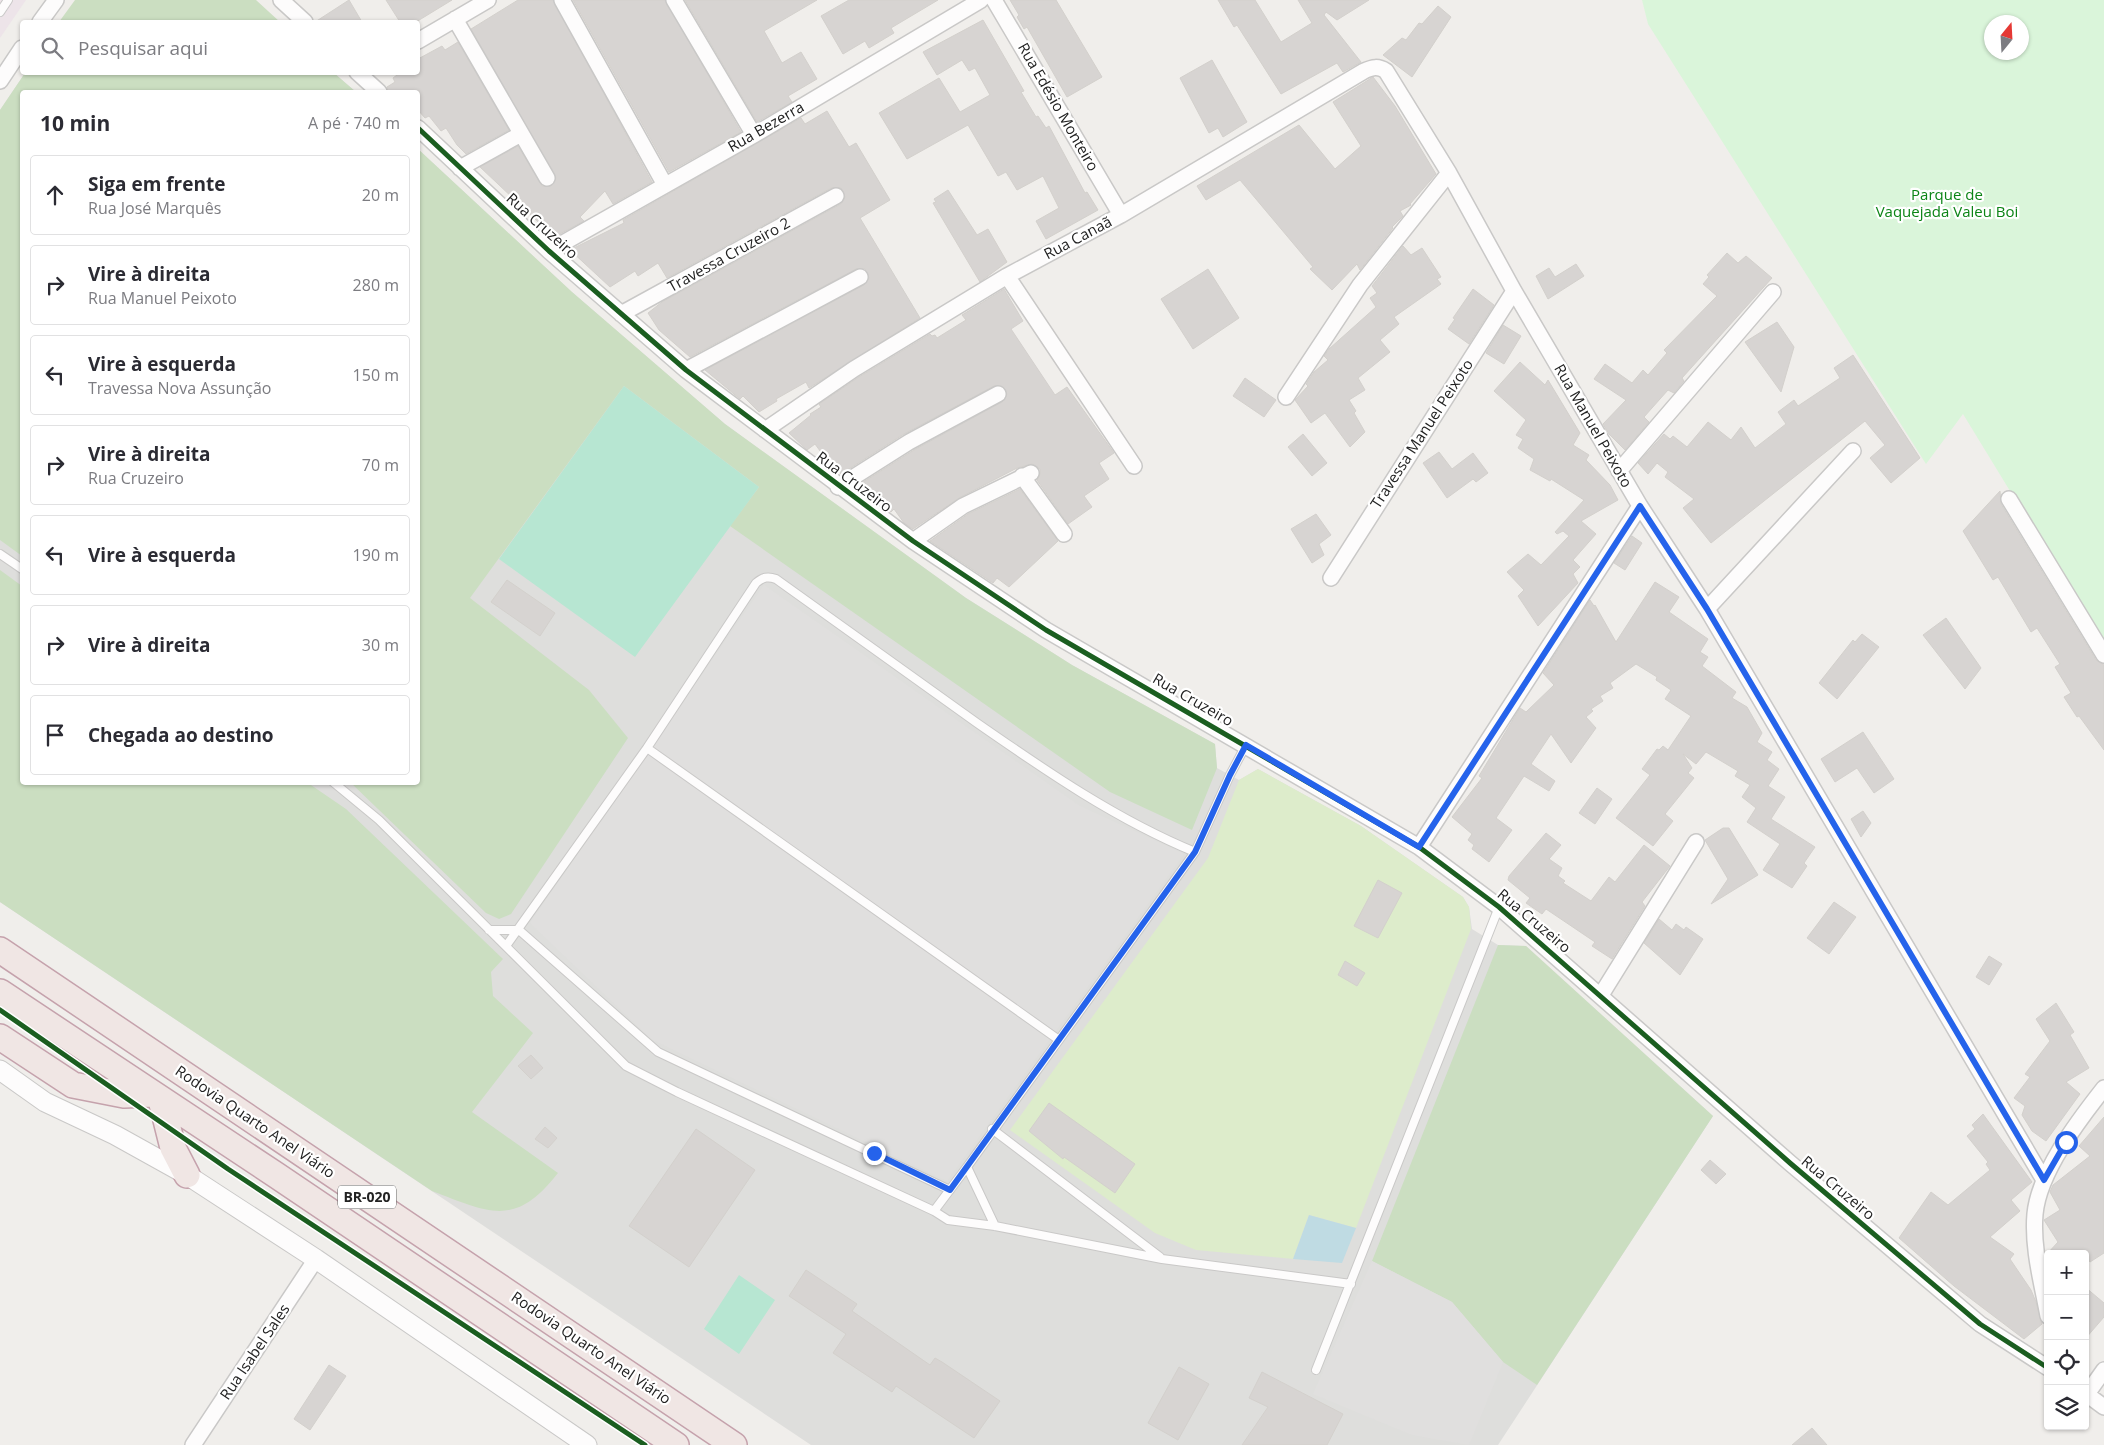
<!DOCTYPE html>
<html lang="pt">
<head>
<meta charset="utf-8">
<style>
  body { margin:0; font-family:"Open Sans",sans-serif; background:#f7f7f7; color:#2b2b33 }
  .controls { position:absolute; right:15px; bottom:15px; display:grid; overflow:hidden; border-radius:5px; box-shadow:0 1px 4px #0004 }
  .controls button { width:45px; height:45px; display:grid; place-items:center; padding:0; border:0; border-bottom:1px solid #e1e1e2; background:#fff; color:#2b2b33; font:25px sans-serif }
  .compass { position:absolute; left:1984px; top:15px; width:45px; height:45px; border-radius:50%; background:#fff; box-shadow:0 1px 4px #0004; rotate:18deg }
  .stop { position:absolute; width:15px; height:15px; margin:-11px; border:4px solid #2563eb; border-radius:50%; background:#fff }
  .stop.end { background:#2563eb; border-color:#fff; box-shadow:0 1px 5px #0008 }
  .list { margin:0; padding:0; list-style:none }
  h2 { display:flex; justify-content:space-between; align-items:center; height:65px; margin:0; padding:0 20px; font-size:21px }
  h2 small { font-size:16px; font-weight:400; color:#7c7c81 }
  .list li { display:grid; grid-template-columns:32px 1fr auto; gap:15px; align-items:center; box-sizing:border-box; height:80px; margin:0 10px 10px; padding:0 10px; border:1px solid #e1e1e2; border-radius:5px }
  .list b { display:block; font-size:19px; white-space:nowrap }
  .list p { margin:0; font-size:16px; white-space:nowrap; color:#7c7c81 }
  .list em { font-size:16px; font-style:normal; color:#7c7c81 }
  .icon { flex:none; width:28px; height:28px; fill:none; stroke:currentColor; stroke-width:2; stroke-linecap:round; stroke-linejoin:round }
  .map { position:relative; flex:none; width:2104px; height:1445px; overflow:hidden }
  .search { position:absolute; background:#fff; box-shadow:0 1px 4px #0004; left:20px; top:20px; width:400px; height:55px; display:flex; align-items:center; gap:12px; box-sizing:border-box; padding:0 18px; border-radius:5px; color:#7c7c81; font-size:19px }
  .panel { position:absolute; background:#fff; box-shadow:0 1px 4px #0004; left:20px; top:90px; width:400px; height:695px; border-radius:5px }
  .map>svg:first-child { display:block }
</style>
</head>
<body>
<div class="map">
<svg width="2104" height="1445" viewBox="0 0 2104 1445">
  <rect width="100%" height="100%" fill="#f0eeeb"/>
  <path fill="#ede4e9" d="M0,0H26L0,38Z"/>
  <path fill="#dededc" d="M25,73H334L356,92H22V782H418V149L572,292L725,424L966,598L1072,665L1215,744L1217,768L1239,780L1258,769L1361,826L1463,897L1469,907L1472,929L1498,945L1526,946L1713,1116L1498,1445H811L0,902V110Z"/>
  <path fill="#ddeccb" d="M1258,769L1361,826L1463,897L1469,907L1471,929L1356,1228L1309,1215L1293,1259L1196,1250L1155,1233L1010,1130L1208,858L1239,780Z"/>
  <path fill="#cbdec1" d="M75,0H256L280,22H59Z
    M25,73H334L356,92H22V556L0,540V110Z
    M418,149L572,292L725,424L966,598L1072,665L1215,744L1217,768L1192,830L1110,792L730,526L759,487L624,386L470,598L589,690L628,738L511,914L499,919L486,913L351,783L418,782Z
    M0,570L22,586V782L308,783L346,809L503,959L491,972L493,996L533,1033L472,1112L558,1173C515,1228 490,1213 432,1191L0,902Z
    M1498,945L1526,946L1713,1116L1537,1385L1503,1362L1452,1302L1372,1261Z"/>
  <path fill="#daf5da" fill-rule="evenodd" d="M1642,0H2104V645L1963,414L1926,464L1648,24ZM1992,22H2022V52H1992Z"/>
  <path fill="#b7e6d2" d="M624,386L759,487L635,657L499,559Z
    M739,1275L775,1300L739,1354L704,1329Z"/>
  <path fill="#e0dfde" d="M764,585L1080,806L1184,854L947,1181L651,1039L530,923Z
    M1372,1261L1452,1302L1503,1362L1469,1445L1412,1435L1313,1394Z"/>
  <path fill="#bfdbe3" d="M1309,1215L1356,1228L1342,1263L1293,1259Z"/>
  <path fill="#d7d4d2" stroke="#d3d0cc" d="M349,0L362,22H315Z
    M386,0H452L416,22H400Z
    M518,0H553L652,182L613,204L605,191L580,217L584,221L556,236L552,235L480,167L518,146L542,186H551L556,178L471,29Z
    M573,0H665L741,132L669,172Z
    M685,0H817L764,31L782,63L801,52L817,79L788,96L792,102L757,122Z
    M849,0H938L891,28L894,33L869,48L865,41L843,54L821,16Z
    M1010,0H1056L1102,77L1067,97L1027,27L1024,29L1017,17L1019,15Z
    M1218,0H1255L1281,42L1312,23L1298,0H1369L1337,20L1326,12L1324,15L1361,62L1343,72L1337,63L1281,94L1237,25L1234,27Z
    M1438,6L1451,17L1412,77L1383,55L1402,38L1406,40L1419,23L1422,24Z
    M983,20L1024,91L1021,92L1036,117L1038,116L1046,128L1049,126L1085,193L1087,192L1098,210L1046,239L1036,221L1059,208L1043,176L1017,190L1006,172L998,176L968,125L907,159L879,113L939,78L960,112L990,95L975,68L969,71L962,60L937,75L923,52Z
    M458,42L509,130L466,154L457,145L446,128L441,131L429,116L425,118L418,110V92H388L387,87L395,82L393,78L401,72H418V59L442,46L445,50Z
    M1212,60L1247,122L1223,137L1218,128L1209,133L1180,78Z
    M1373,77L1395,106L1436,174L1410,204L1411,205L1400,211L1403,216L1392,227L1393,228L1360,270L1357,264L1332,290L1310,269L1313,267L1240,180L1206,200L1197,186L1299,125L1335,169L1361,146L1333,102Z
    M827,111L849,147L856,143L890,200L860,218L920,318L809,388L806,382L776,399L777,401L759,412L743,396L740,399L705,370L864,285L869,278L865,269H856L690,357L659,330L648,313L662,302L841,204L845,197L841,188H831L667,278L658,263L638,276L635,271L610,287L570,250L624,223L623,220L801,118L805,124Z
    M948,190L977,235L988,229L1007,262L980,282L933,203L936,202L934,199Z
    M1403,246L1411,255L1422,248L1441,277L1437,279L1441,284L1394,317L1399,324L1380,340L1390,352L1358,378L1365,390L1349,400L1356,411L1354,413L1365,432L1350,447L1325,413L1311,423L1295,400L1308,386L1306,384L1314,372L1328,360L1324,356L1329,349L1376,307L1370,298L1377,293L1372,286Z
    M1727,253L1738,263L1746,256L1772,278L1682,378L1684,381L1674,393L1668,390L1644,417L1649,422L1625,450L1609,434L1603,424L1626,400L1594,379L1605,364L1632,383L1643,370L1648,375L1667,353L1664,350L1717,296L1703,284L1709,277L1707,275Z
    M1576,264L1584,276L1548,299L1536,276L1549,268L1555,277Z
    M1208,269L1239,318L1193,349L1161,299Z
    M1004,289L1023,321L1011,329L1055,395L1067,387L1114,453L1099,463L1109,479L1084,496L1092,507L1068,524L1037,480L1040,474V469L1032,464L1017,468L959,498L913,529L904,523L894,509L891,512L857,486L914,450L1002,402L1007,394L1002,386H994L904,434L841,474L837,468L834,470L815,444L807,450L789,433L811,415L810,414L821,407L819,404L859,377L930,334L932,336L935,335L937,338L966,320L962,315Z
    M1473,289L1494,305L1469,344L1448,329L1455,319L1453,318Z
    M1777,322L1794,347L1781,392L1745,342Z
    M1503,325L1521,336L1504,364L1486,353Z
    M1853,355L1920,458L1891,483L1870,458L1885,445L1865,421L1711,543L1683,508L1694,499L1665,477L1668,472L1657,463L1648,474L1638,463L1664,434L1670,439L1673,436L1687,447L1708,422L1731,440L1741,427L1755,448L1786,424L1778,412L1794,400L1798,406L1840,378L1834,368Z
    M1520,362L1545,385L1548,380L1580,433L1573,445L1589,455L1586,460L1610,485L1618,500L1581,521L1596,534L1573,560L1580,567L1573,574L1578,583L1538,626L1518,596L1524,590L1507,572L1528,554L1541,565L1569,536L1563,531L1557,534L1555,532L1584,500L1551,479L1550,481L1530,470L1534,459L1518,448L1523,439L1516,435L1526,420L1494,391Z
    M1245,378L1276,400L1264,417L1233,396Z
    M1303,434L1327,463L1312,476L1288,447Z
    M1439,452L1452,469L1473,453L1488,473L1476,482L1473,479L1447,498L1423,463Z
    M1020,489L1058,541L1009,587L997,578L993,583L930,541L968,514Z
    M2000,491L2001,504L2096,660L2104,665V750L2079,716L2077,717L2064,697L2071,693L2055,667L2060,664L2037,628L2031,632L1998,577L1993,580L1963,531Z
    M1316,514L1331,535L1319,544L1324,555L1312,563L1291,529Z
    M1632,536L1642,543L1625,570L1614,563Z
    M507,580L555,613L540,636L491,602Z
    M1655,582L1679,597L1669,612L1708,639L1700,652L1708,657L1702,666L1736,692L1732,698L1747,707L1762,733L1757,742L1772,752L1767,760L1779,769L1768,786L1785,797L1771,819L1815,847L1804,863L1807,866L1792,888L1763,870L1780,844L1747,822L1756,808L1742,797L1750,785L1735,776L1738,771L1706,752L1696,764L1683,754L1692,768L1688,773L1694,778L1665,814L1673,821L1653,846L1616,818L1650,775L1642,769L1657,749L1659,750L1663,746L1668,750L1691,716L1665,699L1671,690L1656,680L1657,677L1636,664L1610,683L1613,688L1600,696L1603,701L1591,709L1593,711L1586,717L1596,728L1571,763L1551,734L1531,764L1555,781L1549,791L1524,776L1496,818L1512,830L1489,862L1472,849L1474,845L1468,840L1472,834L1452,817L1482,778L1479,776L1520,708L1526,712L1554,685L1543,673L1590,600L1594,606L1595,605L1616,642Z
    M1946,618L1981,668L1965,689L1923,635Z
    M1862,634L1879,647L1837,699L1819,683L1853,640L1855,642Z
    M1863,732L1894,779L1874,793L1857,768L1835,782L1821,759Z
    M1597,788L1612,799L1595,824L1579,813Z
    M1863,811L1871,823L1861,837L1851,819Z
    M1723,828H1729L1758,875L1711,904L1728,879L1705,840Z
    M1546,833L1561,845L1549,859L1562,868L1558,876L1565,881L1563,883L1591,901L1609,877L1615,882L1644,845L1670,866L1642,902L1645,906L1612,959L1592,946L1595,942L1546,909L1542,914L1526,903L1530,898L1508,880L1509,876Z
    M1378,880L1402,893L1378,938L1354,926Z
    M1834,902L1856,917L1829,954L1807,938Z
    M1659,919L1672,930L1676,924L1684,930L1686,927L1703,939L1680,975L1644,943Z
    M1989,956L2002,964L1989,985L1976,977Z
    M1345,961L1365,973L1357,986L1338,975Z
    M2056,1003L2074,1032L2070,1035L2089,1068L2066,1082L2080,1094L2046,1141L2032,1131L2022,1115L2025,1106L2014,1098L2030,1077L2025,1074L2050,1041L2036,1019Z
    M531,1055L543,1068L531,1079L518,1066Z
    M1049,1103L1135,1164L1115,1193L1064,1157L1063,1159L1029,1131Z
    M1983,1114L2032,1182L2011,1200L2020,1211L1990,1237L2014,1254L2010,1259L2031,1290L2036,1302L2042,1324L2024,1339L1954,1286L1899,1238L1931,1192L1948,1205L1990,1170L1986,1164L1988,1162L1967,1136L1975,1129L1972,1125Z
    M2104,1117V1253L2090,1262L2085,1254H2047L2058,1242L2044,1220L2060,1210L2050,1192L2053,1185L2090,1156L2079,1146Z
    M545,1127L557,1138L548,1148L535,1139Z
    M696,1129L755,1170L689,1267L629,1226Z
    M1710,1160L1726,1174L1716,1184L1701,1170Z
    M806,1270L857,1304L852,1311L930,1365L935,1358L942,1362L1000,1401L974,1438L896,1386L892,1392L833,1353L846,1334L789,1296Z
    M2085,1287L2104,1303V1317L2085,1339Z
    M329,1365L346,1376L310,1430L294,1419Z
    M1179,1367L1209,1384L1178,1440L1148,1423Z
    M1262,1372L1343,1414L1327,1445H1242L1268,1407L1249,1398Z
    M1812,1428L1827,1445H1792Z"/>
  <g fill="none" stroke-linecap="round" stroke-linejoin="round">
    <g stroke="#c9c8c7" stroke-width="10">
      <path id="service" d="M0,12L8,0
        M0,554L22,569
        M647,748L1059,1040
        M333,782L379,820L626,1066L677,1092L934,1211
        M489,930H519L658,1052L950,1190
        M506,946L647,748L756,583C763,577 768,576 776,579C843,627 910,675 977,723C1046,771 1117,820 1195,852
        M992,1129L1160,1257
        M967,1167L1195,852L1230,775L1246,745
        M995,1226L967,1167L934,1211L948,1220L995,1226L1162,1259L1351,1284
        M1316,1370L1499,907"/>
    </g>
    <g stroke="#c9c8c7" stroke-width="18">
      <path id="minor" d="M281,0L305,22
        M562,0L665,185
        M674,0L754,135
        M994,0L1121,215
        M455,19L547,178
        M40,22L56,0
        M418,41L488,0
        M357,72L379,92
        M0,81L22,48
        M418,128L549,251L686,370L913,541L1046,630L1419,847L1499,907L1790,1163L1980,1324L2048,1368
        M460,168L521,134
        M549,251L754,135L981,0
        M1007,276L1134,466
        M621,314L836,196
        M686,370L860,277
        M1286,397L1360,285L1449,173
        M765,430L854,369L1007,276L1121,215L1364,71C1373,67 1378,66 1386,71L1449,173L1514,291L1640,506L1707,609L2044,1180
        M1619,471L1773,292
        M1022,476L1064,534
        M838,487L909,442L998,394
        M2009,499L2104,655
        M913,541L963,506L1031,473
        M1331,578L1514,291
        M1707,609L1853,451
        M1419,847L1640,506
        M1601,995L1696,842
        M2048,1316C2042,1283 2032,1248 2035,1214C2039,1172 2078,1121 2104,1088
        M2085,1393L2104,1407
        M2087,1394L2104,1370
        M193,1445L316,1259"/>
    </g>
    <g stroke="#c9c8c7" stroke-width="21">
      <path id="tertiary" d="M0,1070L45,1102L115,1135L187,1175L316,1259L587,1445"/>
    </g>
    <g stroke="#c5a2ac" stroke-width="28">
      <path id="trunk" d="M0,950L734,1445
        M0,992L276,1175L676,1445
        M0,1037L73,1085L124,1095L150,1094
        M161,1100L173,1148L187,1175"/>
    </g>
    <use href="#service" stroke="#fdfcfc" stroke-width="8"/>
    <use href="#minor" stroke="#fdfcfc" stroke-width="15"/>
    <use href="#tertiary" stroke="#fdfcfc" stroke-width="19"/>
    <use href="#trunk" stroke="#f0e6e4" stroke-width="25"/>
    <g stroke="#fff" stroke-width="8">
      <path id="cycleway" d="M418,128L549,251L686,370L913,541L1046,630L1419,847L1499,907L1790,1163L1980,1324L2048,1368
        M0,1010L228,1169L645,1445"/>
    </g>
    <use href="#cycleway" stroke="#1b5e20" stroke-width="5"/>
  </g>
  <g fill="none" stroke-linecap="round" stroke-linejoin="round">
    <path stroke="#2563eb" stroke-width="6" d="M874,1153L950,1190L1195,852L1230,775L1246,745L1419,847L1640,506L1707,609L2044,1180L2066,1142"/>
  </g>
  <g text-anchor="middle" stroke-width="4.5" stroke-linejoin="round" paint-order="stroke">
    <rect fill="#fff" stroke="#646464" stroke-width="1" x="338" y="1185.5" width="58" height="23" rx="4"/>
    <g font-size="14" font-weight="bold" fill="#222">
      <text x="367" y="1202">BR-020</text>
    </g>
    <g font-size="15" fill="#222" stroke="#fff">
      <text transform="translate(1058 107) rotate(60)" y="5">Rua Edésio Monteiro</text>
      <text transform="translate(766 127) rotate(-30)" y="5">Rua Bezerra</text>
      <text transform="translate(542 226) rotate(42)" y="5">Rua Cruzeiro</text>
      <text transform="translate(1078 238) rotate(-28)" y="5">Rua Canaã</text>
      <text transform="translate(729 255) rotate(-29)" y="5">Travessa Cruzeiro 2</text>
      <text transform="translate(1593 426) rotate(60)" y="5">Rua Manuel Peixoto</text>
      <text transform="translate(1422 434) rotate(-57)" y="5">Travessa Manuel Peixoto</text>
      <text transform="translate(854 482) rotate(37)" y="5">Rua Cruzeiro</text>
      <text transform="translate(1193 700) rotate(30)" y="5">Rua Cruzeiro</text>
      <text transform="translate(1534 921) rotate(40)" y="5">Rua Cruzeiro</text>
      <text transform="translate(255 1122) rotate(34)" y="5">Rodovia Quarto Anel Viário</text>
      <text transform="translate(1838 1188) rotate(40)" y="5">Rua Cruzeiro</text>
      <text transform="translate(591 1348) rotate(34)" y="5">Rodovia Quarto Anel Viário</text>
      <text transform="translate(255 1352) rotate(-56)" y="5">Rua Isabel Sales</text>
    </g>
    <g font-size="15" fill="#0c8416" stroke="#fff">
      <text x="1947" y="200">Parque de<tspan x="1947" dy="17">Vaquejada Valeu Boi</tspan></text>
    </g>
  </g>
</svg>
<div class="controls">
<button>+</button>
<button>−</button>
<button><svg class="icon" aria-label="locate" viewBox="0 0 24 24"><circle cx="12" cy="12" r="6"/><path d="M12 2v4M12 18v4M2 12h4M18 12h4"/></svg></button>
<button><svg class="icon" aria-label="layers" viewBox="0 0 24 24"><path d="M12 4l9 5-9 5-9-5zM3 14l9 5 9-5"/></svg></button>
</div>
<svg class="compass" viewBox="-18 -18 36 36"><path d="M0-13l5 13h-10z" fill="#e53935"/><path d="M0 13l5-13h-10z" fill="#7c7c81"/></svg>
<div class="stop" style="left:2066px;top:1142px"></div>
<div class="stop end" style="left:874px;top:1153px"></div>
<div class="search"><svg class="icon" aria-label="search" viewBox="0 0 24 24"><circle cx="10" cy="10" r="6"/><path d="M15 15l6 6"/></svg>Pesquisar aqui</div>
<section class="panel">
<h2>10 min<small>A pé · 740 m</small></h2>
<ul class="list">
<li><svg class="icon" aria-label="ahead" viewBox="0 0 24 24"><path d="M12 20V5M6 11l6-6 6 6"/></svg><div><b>Siga em frente</b><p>Rua José Marquês</p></div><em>20 m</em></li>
<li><svg class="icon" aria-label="right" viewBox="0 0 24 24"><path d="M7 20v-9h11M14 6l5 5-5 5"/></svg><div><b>Vire à direita</b><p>Rua Manuel Peixoto</p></div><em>280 m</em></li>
<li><svg class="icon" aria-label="left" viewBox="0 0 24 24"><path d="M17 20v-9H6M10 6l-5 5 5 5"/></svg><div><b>Vire à esquerda</b><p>Travessa Nova Assunção</p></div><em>150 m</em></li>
<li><svg class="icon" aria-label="right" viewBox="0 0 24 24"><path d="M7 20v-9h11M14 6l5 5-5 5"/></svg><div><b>Vire à direita</b><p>Rua Cruzeiro</p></div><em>70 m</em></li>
<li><svg class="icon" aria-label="left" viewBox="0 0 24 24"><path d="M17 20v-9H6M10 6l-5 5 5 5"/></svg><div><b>Vire à esquerda</b></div><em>190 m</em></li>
<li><svg class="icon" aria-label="right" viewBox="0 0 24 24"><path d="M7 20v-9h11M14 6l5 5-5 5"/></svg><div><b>Vire à direita</b></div><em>30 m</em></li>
<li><svg class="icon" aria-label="arrive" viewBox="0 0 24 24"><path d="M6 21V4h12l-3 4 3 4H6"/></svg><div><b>Chegada ao destino</b></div></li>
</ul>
</section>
</div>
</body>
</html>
